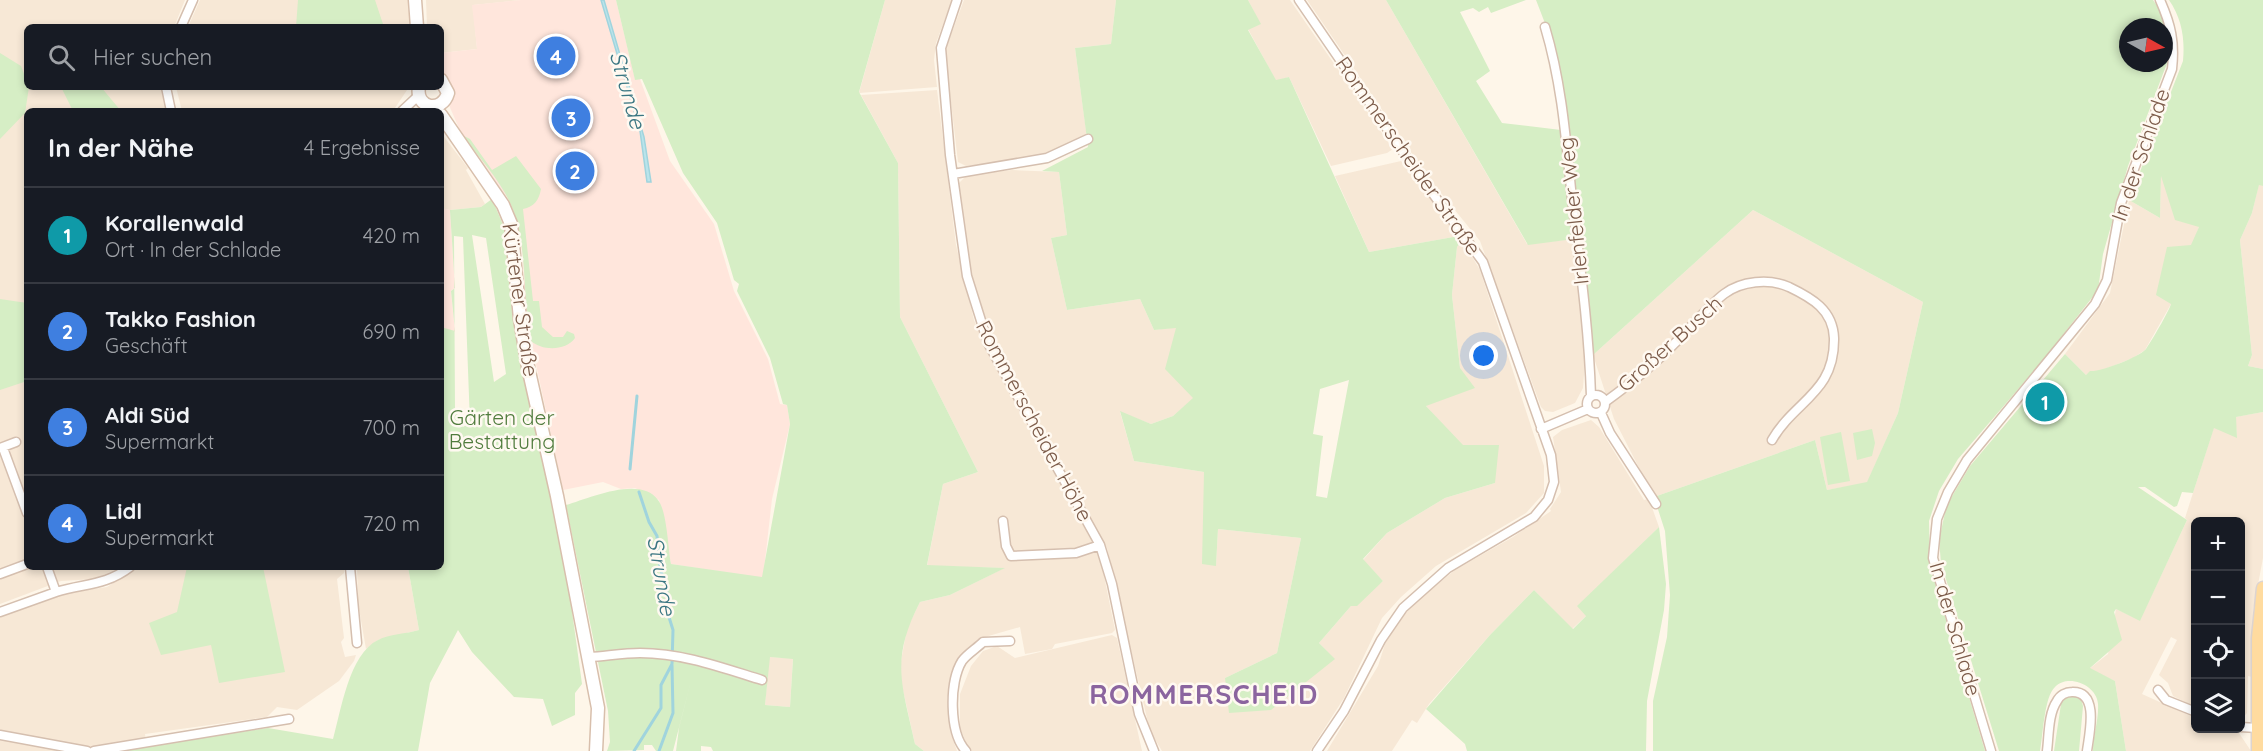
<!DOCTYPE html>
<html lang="de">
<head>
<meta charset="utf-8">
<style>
  body { margin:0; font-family:Quicksand,sans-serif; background:#242831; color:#f1f3f6 }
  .controls { position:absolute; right:18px; bottom:18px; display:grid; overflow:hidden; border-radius:9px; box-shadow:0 3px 9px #0003 }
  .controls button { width:54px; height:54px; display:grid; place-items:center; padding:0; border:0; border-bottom:2px solid #363941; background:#171b24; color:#f1f3f6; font:30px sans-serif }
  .compass { position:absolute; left:2119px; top:18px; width:54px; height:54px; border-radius:50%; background:#171b24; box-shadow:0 3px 9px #0003; rotate:98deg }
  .you { position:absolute; left:1484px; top:356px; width:21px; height:21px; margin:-15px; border:4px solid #fff; border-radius:50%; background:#1a73e8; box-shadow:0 0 0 9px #1a73e833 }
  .badge { display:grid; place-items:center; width:39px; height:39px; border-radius:50%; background:#b45309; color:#fff; font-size:20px; font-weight:700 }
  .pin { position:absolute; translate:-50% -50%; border:3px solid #fff; box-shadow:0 2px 6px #0006 }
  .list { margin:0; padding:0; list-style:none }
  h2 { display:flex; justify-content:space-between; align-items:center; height:78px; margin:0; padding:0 24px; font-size:26px }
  h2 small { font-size:20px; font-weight:400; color:#9ea1a6 }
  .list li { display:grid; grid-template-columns:39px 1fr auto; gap:18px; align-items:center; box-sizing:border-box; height:96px; padding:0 24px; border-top:2px solid #363941 }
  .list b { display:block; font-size:22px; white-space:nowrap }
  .list p { margin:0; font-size:20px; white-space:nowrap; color:#9ea1a6 }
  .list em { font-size:20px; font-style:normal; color:#9ea1a6 }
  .icon { flex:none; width:33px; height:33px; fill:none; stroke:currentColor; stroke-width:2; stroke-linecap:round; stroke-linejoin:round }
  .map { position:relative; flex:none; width:2263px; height:751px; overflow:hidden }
  .search { position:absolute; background:#171b24; box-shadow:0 3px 9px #0003; left:24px; top:24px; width:420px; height:66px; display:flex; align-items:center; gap:15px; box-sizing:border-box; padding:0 21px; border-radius:9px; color:#9ea1a6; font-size:22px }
  .panel { position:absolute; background:#171b24; box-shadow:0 3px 9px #0003; left:24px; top:108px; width:420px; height:462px; border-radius:9px }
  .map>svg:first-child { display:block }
</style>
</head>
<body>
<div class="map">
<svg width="2263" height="751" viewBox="0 0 2263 751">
  <rect width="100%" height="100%" fill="#fef6e9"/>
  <path fill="#f7e8d6" d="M0,0H185L174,27H27V87H161L167,111H27V567H121L95,579L61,581L0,604Z
    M200,0H408L410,27H188Z
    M426,0H521L473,5L477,49L441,53V27H427Z
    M885,0H952L936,43L934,60L937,87L859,93Z
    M964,0H1116L1111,44L1075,48L1087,138L1041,161H1010L966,166L958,162L945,51Z
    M1248,0H1290L1393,149L1387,153L1331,166L1289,77L1276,81L1248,29L1260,24Z
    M1307,0H1386L1527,244L1574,239L1586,346L1583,388L1575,403L1553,412L1545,411L1541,407L1480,241L1428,177Z
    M176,87H409L393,111H182Z
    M937,90L956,245L974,320L988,353L1100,556L1115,630L1112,633L1055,644L1052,649L1025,654L1020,627L978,639L959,661L947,698L951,734L957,751H924L915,744L899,672L907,628L920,602L950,595L1004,568L927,566L943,484L978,472L900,317L898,163L861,95Z
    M441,133L468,168L466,170L485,204L481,207L450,210L441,208Z
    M1401,161L1459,236L1369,252L1335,176Z
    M1012,170L1059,172L1067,235L1051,238L1067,310L1140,299L1154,330L1177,327L1194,398L1173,416L1151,424L1120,412L1134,461L1204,472L1216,566L1218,529L1301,538L1277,653L1225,678L1334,659L1319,643L1351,606L1383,581L1363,560L1387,533L1445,498L1495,483L1426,406L1460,368L1452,295L1457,247L1462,240L1480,270L1544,466V493L1526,513L1436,566L1401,597L1382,618L1344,698L1310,751H1162L1150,731L1107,548L994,343L981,312L971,275L959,183L967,175Z
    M2161,173L2199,227L2171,304L2145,350L2133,358L2100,371H2092L2086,375L2065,354L2110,293L2129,200L2160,218Z
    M2259,184L2263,186V369L2248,366L2252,355L2240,240L2252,213Z
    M1753,210L1923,302L1898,413L1867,483L1827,490L1815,440L1654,497L1614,419L1593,355Z
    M2263,412V558L2253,611L2252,677L2248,676L2247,713L2241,720L2240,522H2196L2195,707L2173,696L2168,683L2159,675L2177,640L2171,637L2142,694L2195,718L2196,728L2219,729L2239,733L2251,751H2126L2115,681L2089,669L2108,654L2116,609L2140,620L2187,520L2185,518L2214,427L2237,437L2235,417Z
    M1591,420L1599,427L1644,500L1649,499L1659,527L1578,606L1587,615L1572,629L1534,590L1490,635L1429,704L1417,723L1412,720L1392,751H1327L1378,666L1385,644L1396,624L1417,601L1455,570L1513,537L1551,511L1550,509L1561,492L1553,437L1562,430Z
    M138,567H344V573L337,579L344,638L341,642L345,657L356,655L354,661L339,681L297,710L277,707L267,717L145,734L146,741L126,744L90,747L0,731V617L65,593L107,587Z
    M357,567H408L419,630L378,640L366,649L358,603Z
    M1112,635L1117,638L1142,751H972L968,747L960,728V694L971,666L983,651L997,646L1015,658Z
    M769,657L793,658L790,707L765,705Z
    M0,739L60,751H0Z"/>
  <path fill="#ffe6dc" d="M521,0H601L640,131L650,182L644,137L604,0H616L635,79H640L670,161L714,224L734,291L768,359L780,404L787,405L790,424L772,499L763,578L671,564L659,500L635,488L621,489L603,482L563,490L525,313L523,257L517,224L508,199L462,135L441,87V53L477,49L472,5Z
    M441,208L450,210L455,288L451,291L455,332L441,327Z"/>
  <path fill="#d6eec5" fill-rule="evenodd" d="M298,0H375L384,27H296Z
    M616,0H885L859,92L898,163L900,317L978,472L943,484L927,565L1005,568L950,595L920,602C890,660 902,684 915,744L924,751H713L711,747L701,746V751H676L679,728L693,673L673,751H656L652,745H644V750L607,751L610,742L608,711L566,505C589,498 641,475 658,500C667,511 668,548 671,564L762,577L790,424L787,405L783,404L770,358L737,291L739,284L734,280L717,223L683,173L642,79L635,80ZM770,657L793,659L790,707L765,705Z
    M1116,0H1248L1261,24L1248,30L1276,80L1289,77L1369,252L1459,236L1462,240L1457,247L1452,295L1460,368L1475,388L1426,406L1463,445H1499L1495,483L1445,498L1387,533L1363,559L1383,581L1357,606H1351L1319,643L1335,659L1271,710L1229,713L1225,678L1277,653L1301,538L1218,529L1216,566L1202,564L1204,472L1134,461L1120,411L1151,424L1173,416L1193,398L1165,369L1176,328L1154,330L1140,299L1067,310L1051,238L1067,235L1059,172L1042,171L1088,147L1075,48L1111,44ZM1349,380L1327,498L1316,496L1323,436L1313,434L1320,389Z
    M1386,0H1526L1491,13L1488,7L1479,12L1473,8L1460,12L1490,71L1476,81L1502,123L1561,130L1574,239L1528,245Z
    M1536,0H2153C2167,19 2169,35 2167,57L2169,58L2128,166L2103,254L2098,290L2044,359L1958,459L1939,491L1929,521L1930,566L1985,751H1653V701L1667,637L1670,595L1665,531L1654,497L1815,440L1827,490L1867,482L1898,413L1923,302L1753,210L1593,355L1561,75L1553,44ZM2128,27H2164V63H2128Z
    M2169,0H2263V186L2259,185L2252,213L2240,240L2252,355L2248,366L2263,369V412L2236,417L2237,438L2214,428L2193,493L2182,492L2177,506L2174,507L2145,487H2138L2187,520L2140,621L2116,609L2114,612L2122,640L2090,668L2115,681L2126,751H2093C2093,736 2099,719 2098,704C2097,685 2068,673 2055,687C2044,697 2043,736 2040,751H1999L1941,563L1939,540L1946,508L1951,498L1970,466L2065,354L2086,375L2090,371C2101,372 2139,357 2146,349C2152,340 2168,313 2171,304L2156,295L2167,247L2191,245L2199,227L2175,220L2161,176L2160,218L2129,200L2183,61C2185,39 2182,19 2169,0Z
    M0,53L21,66L29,87L25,113L0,139Z
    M61,87H101L121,111H73Z
    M462,135L470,139L492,170L516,156L541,189C539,200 534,207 523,209L533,301H539L542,327L553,337H563L567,331L574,334L575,338C566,351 542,351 531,341C522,299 528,253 514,212C504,184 480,159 462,135Z
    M492,199L504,227L510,260L512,315L566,568L582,684L575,693V715L552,726L543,699L514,697L472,652L458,630L430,683L418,751H110L268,728L333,739C341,711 349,654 378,640C389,634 406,634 419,630L408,567H441V327L455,331L451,291L455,288L450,210L481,207ZM472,235L486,238L506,374L494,382ZM454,236L463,237L470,423L463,427L455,409Z
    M0,299L27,303V381L0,390Z
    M1872,429L1875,443L1872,456L1857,460L1853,433Z
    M1841,432L1850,481L1828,485L1820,437Z
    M1659,527L1666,584L1664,610L1647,701L1646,751H1467L1465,744L1426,709L1490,635L1534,590L1573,629L1586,616L1577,606Z
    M187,567H263L285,672L219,683L211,645L161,655L149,623L177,612Z
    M2069,695L2081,699L2083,706L2079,751H2054L2061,704L2064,698Z"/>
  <path fill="#bae4eb" stroke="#a0d4dd" stroke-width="1.5" d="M601,0H604L644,137L651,182H647L640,131Z"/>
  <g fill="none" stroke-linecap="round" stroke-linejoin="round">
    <path stroke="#a0d4dd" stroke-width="3" d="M630,469L637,396
      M634,751L661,708V685L672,664L673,630L668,614L669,600L660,567L657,536L649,522L639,492
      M659,751L673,713L672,665"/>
    <g stroke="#d5bfaf" stroke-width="11">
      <path id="minor" d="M957,0L941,48L950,155L967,276L988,343L1100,545L1112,584L1139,714L1154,751
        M1299,0L1414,168L1483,262L1551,455L1554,482L1548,500L1534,517L1448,568L1403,608L1381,640L1344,711L1317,751
        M181,27L193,0
        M1545,27C1562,84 1566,140 1572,199C1580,265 1589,330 1591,396
        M166,87L171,111
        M402,111L418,96
        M953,174L1047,158L1088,139
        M1587 404a9 9 0 1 1 18 0a9 9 0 1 1-18 0Z
        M1605,402C1630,384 1654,365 1675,343C1691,328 1706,308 1724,294C1741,281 1769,278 1789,287C1812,298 1833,310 1834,338C1835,393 1795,400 1772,440
        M1601,413L1610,433L1656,504
        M1541,429L1588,409
        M0,448L16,442
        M3,448L27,513
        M1003,521L1006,546L1011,556L1076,553L1100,545
        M350,567L357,643
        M0,574L27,564
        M56,592C85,583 105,586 130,567
        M0,612L56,592L47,567
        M590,657C606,656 624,653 640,653C683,653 723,668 762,680
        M2158,690L2166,700L2196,712
        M2240,727L2258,728
        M0,735L87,751
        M94,751L289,719
        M966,751C949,733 949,682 962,661C967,654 977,648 983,642L1010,641
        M1991,751L1933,558L1937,519L1948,492L1967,460L2095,304L2107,280L2121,203L2172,69C2175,42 2171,25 2160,0
        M2047,751C2049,736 2048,714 2057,701C2060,695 2066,692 2072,692C2100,691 2089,735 2087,751"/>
    </g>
    <g stroke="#d8bfac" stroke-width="15">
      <path id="secondary" d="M415,0L417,27
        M419,87C415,108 442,114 448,93L441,80
        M441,115L503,205L511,224L520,319L528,367L557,496L598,708L596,751"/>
    </g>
    <g stroke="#ddd4d0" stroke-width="15">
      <path id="primary" d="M2258,751V638L2263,588"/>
    </g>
    <use href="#minor" stroke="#fff" stroke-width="8"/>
    <use href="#secondary" stroke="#fff" stroke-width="12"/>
    <use href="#primary" stroke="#ffdb9f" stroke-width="12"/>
  </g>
  <g text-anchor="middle" stroke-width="5" stroke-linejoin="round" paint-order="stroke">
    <g font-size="21" fill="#7c5b49" stroke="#fff9f1">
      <text transform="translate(2141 155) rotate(-71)" y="7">In der Schlade</text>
      <text transform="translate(1408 156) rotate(55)" y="7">Rommerscheider Straße</text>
      <text transform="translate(1574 211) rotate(-96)" y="7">Irlenfelder Weg</text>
      <text transform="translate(520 300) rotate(82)" y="7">Kürtener Straße</text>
      <text transform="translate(1670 344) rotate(-42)" y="7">Großer Busch</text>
      <text transform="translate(1034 421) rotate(62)" y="7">Rommerscheider Höhe</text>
      <text transform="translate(1955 629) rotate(74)" y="7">In der Schlade</text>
    </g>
    <g font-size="21" fill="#507c3d" stroke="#fff9f1">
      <text x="502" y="425">Gärten der<tspan x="502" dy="24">Bestattung</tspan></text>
    </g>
    <g font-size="22" font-style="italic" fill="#3a7682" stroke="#fff9f1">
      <text transform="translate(628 90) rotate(74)" y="8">Strunde</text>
      <text transform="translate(662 576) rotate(80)" y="8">Strunde</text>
    </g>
    <g font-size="27" font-weight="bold" letter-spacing="1.5" fill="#8b659f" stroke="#fff9f1">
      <text x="1204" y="704">ROMMERSCHEID</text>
    </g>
  </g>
</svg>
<div class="controls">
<button>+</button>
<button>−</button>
<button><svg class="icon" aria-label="locate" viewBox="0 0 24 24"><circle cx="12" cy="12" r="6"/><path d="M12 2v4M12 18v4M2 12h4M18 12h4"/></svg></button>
<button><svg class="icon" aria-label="layers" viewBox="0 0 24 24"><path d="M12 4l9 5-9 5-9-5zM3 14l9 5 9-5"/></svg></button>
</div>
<svg class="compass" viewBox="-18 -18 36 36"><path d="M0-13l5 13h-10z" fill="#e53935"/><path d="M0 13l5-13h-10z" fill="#9ea1a6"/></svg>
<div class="you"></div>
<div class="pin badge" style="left:2045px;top:402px;background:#0f9aa8">1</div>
<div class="pin badge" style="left:575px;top:171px;background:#3f7fe0">2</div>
<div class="pin badge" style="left:571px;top:118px;background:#3f7fe0">3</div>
<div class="pin badge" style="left:556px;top:56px;background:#3f7fe0">4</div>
<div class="search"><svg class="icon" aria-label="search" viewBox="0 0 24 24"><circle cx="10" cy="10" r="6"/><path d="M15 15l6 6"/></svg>Hier suchen</div>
<section class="panel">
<h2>In der Nähe<small>4 Ergebnisse</small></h2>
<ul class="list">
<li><span class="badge" style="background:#0f9aa8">1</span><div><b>Korallenwald</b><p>Ort · In der Schlade</p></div><em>420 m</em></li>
<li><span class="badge" style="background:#3f7fe0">2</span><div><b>Takko Fashion</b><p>Geschäft</p></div><em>690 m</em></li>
<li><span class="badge" style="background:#3f7fe0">3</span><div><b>Aldi Süd</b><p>Supermarkt</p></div><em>700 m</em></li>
<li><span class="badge" style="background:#3f7fe0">4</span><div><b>Lidl</b><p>Supermarkt</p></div><em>720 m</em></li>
</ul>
</section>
</div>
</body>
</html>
